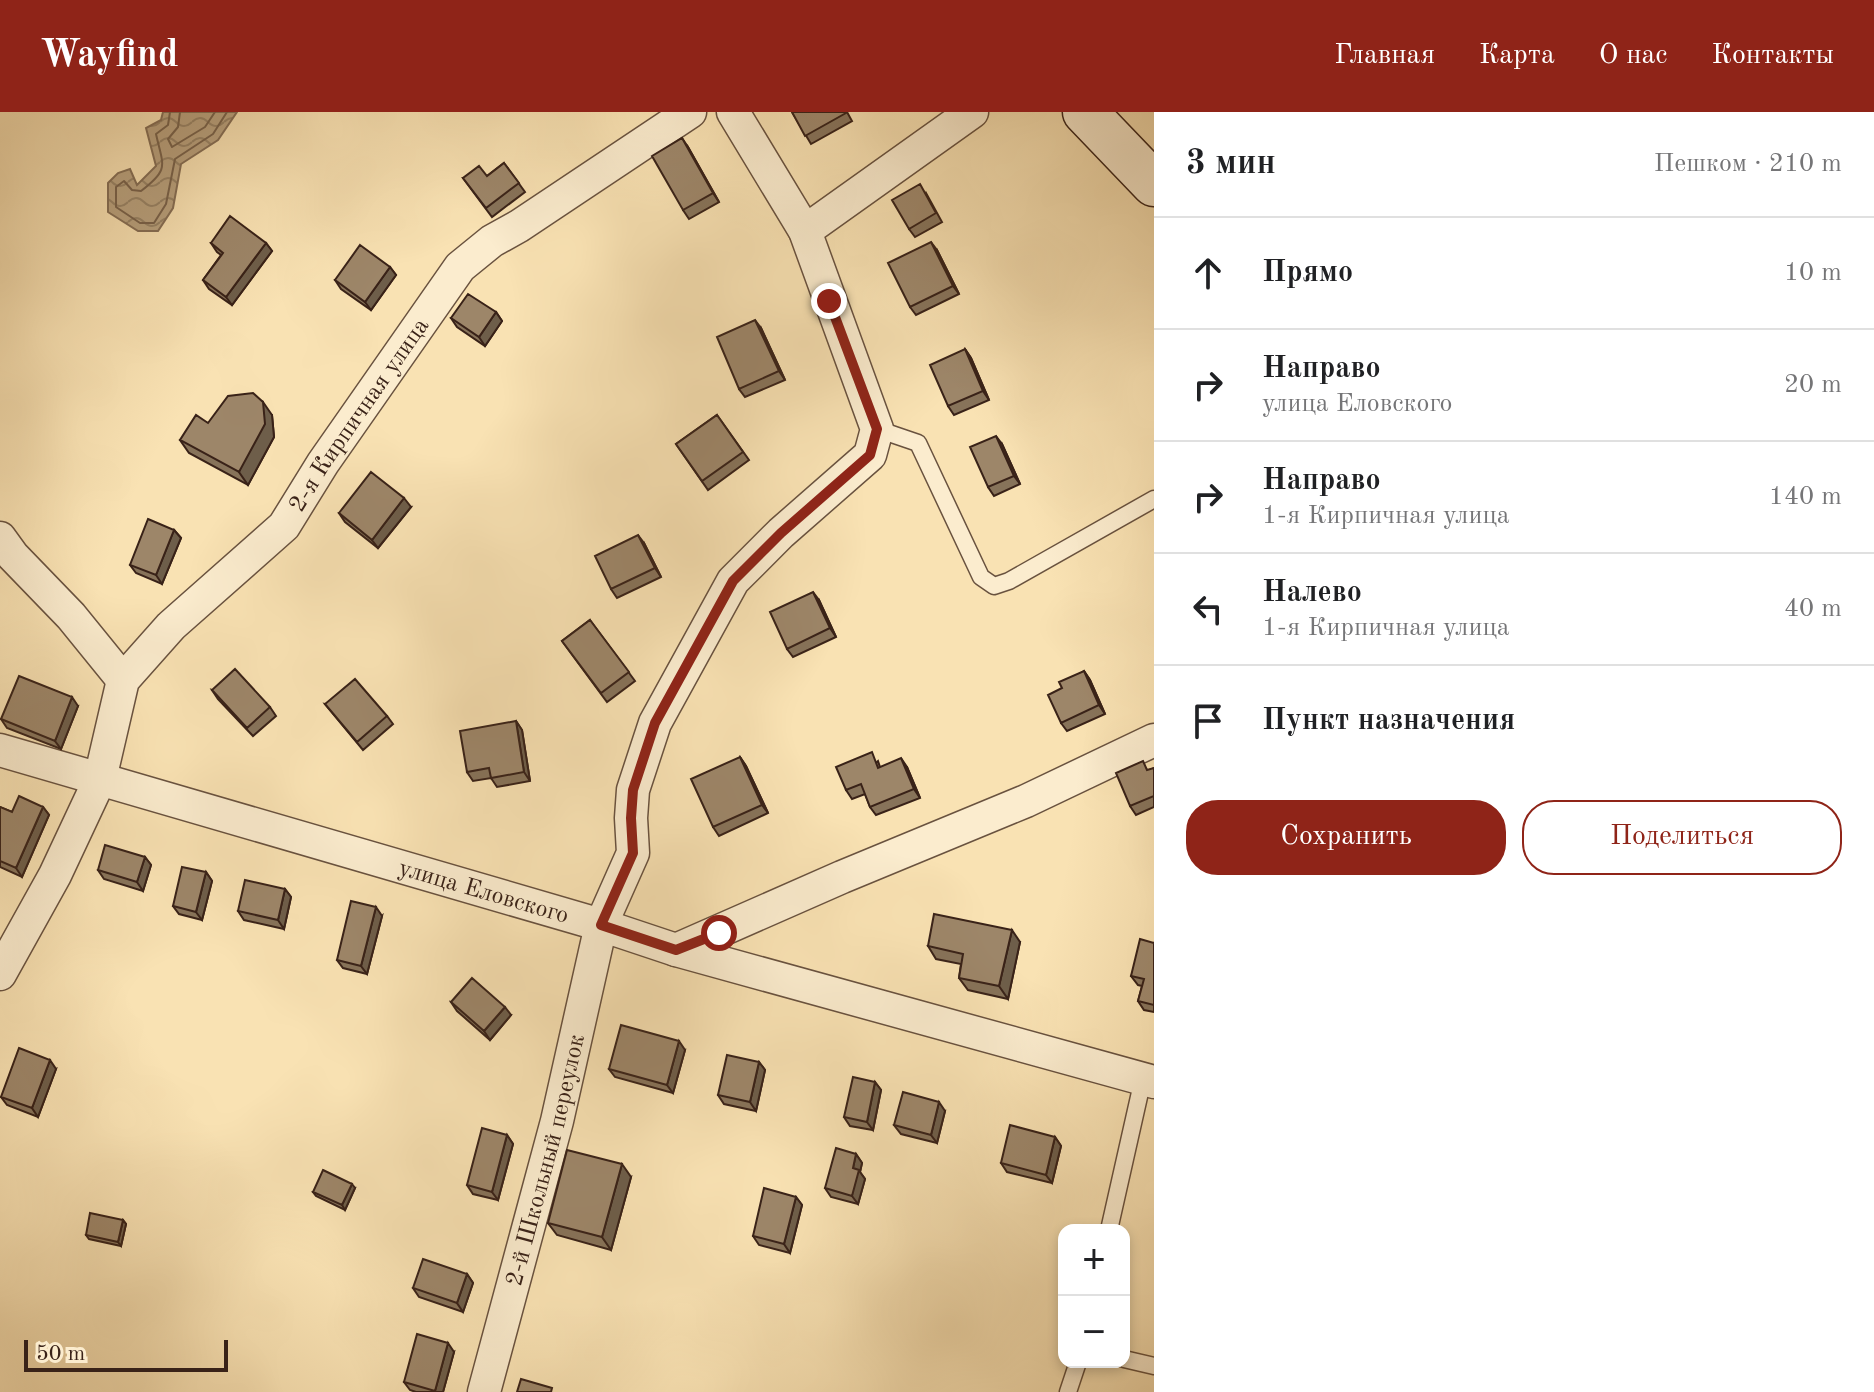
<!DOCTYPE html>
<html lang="ru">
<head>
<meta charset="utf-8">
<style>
  body { margin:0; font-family:"Old Standard TT",serif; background:#f2f2f2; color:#202124 }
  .controls { position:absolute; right:24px; bottom:24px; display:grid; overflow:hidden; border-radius:16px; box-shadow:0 4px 12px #0003 }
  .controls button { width:72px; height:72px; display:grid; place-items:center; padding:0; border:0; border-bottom:2px solid #e0e0e0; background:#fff; color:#202124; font:40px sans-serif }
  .scale { position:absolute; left:24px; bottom:20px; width:204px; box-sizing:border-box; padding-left:8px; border:4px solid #392218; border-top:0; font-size:22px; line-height:28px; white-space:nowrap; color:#392218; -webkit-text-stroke:6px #fbecce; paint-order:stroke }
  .stop { position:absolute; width:24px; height:24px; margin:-18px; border:6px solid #8f2418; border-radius:50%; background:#fff }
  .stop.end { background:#8f2418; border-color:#fff; box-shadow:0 2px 8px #0008 }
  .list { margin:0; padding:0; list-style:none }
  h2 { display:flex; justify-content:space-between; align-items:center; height:104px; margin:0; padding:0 32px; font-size:34px }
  h2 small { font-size:26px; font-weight:400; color:#757577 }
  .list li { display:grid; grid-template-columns:52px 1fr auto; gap:24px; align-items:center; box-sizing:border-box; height:112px; padding:0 32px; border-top:2px solid #e0e0e0 }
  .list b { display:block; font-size:30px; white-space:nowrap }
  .list p { margin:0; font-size:26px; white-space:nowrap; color:#757577 }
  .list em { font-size:26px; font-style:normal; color:#757577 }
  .actions { display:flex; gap:16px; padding:24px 32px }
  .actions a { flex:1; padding:18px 0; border:2px solid #8f2418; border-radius:32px; text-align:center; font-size:28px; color:#8f2418 }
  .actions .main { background:#8f2418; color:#fff }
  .icon { flex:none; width:44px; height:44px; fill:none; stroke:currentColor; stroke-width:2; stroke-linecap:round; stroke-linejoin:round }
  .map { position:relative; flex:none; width:1154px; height:1280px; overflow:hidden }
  header { display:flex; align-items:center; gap:48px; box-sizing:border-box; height:112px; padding:0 40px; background:#8f2418; color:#fff }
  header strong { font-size:38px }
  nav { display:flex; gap:44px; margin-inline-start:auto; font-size:28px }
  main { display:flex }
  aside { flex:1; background:#fff }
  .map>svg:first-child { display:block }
</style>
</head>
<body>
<header>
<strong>Wayfind</strong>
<nav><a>Главная</a><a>Карта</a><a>О нас</a><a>Контакты</a></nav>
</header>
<main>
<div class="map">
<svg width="1154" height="1280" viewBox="0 0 1154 1280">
  <defs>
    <pattern id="water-waves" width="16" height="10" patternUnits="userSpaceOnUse" patternTransform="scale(2)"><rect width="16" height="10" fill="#b8a17e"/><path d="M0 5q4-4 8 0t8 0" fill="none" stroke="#978366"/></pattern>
  </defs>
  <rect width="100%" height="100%" fill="#f9e2b3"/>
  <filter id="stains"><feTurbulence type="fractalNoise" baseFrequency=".0025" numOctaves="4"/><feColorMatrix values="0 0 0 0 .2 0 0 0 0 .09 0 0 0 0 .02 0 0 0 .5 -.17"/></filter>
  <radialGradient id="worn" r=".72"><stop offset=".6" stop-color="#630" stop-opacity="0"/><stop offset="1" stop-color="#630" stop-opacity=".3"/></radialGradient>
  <path fill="url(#water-waves)" stroke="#856e55" stroke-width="2" d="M163,0H237L218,28L181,52L173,96L158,119H138L108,100V71L118,61L130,57L137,73L156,54L146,16L161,8Z"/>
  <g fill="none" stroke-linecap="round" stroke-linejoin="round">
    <path stroke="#78624b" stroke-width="2" d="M170,0L168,13L156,22C163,54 170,57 141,79L132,78L124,69L116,75V95L140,111H154L166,92L175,47L213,22L227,0
      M180,0L178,15L168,27L172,35L205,15L215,0"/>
    <g stroke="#69523f" stroke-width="19">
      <path id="lane" d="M877,317L918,331L981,465L994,474L1009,469L1154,387
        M1109,1118L1143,967
        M1124,1247L1154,1254
        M1068,1280L1078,1250"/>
    </g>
    <g stroke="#69523f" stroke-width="35">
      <g id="street">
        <path d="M805,119L972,0"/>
        <path d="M0,426L13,444L71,504L123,568"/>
        <path id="s1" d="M0,638L601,813L676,838L1154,970"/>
        <path d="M676,838L842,765L1026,689L1154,628"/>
        <path id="s2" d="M0,862L55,763L100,667L123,568L171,514L284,414L323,351L460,155L492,129L519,114L690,0"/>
        <path id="s3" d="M484,1280L557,1009L601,813L633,741L631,706L633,678L655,611L733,469L781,421L870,343L877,317L805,119L733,0"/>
      </g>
    </g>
    <g stroke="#392218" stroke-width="47">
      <path id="secondary" d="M1085,0L1154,72"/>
    </g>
    <use href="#lane" stroke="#fbecce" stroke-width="16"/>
    <use href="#street" stroke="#fbecce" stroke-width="32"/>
    <use href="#secondary" stroke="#fbecce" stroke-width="44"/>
  </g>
  <path fill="#87735a" stroke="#392218" stroke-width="2" d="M792,0H847L852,9L811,32Z
    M688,35L719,90L689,107L683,98Z
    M504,51L525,80L492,105L463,66L487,64Z
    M926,81L942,110L915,125L909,117Z
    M211,131H266L272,139L232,193L209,177L203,168L221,143L217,140Z
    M937,138L959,182L916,203L910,195Z
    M390,155L396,163L371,198L341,177L335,168Z
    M496,200L502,209L485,234L457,215L451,206Z
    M761,216L785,268L745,285L739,277Z
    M965,237L971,246L989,288L954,303L948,294Z
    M272,303L274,325L248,373L189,341L180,328L208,311Z
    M717,303L749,348L708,378L676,332Z
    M1002,332L1020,372L994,384L988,375Z
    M411,395L378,436L345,410L339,401Z
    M174,418L181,426L162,472L136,461L130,453Z
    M644,431L661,465L617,486L611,477Z
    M819,488L836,525L793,545L787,537Z
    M590,508L635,569L607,590L562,529Z
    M1084,559L1090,568L1105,602L1067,619L1061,611L1062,576Z
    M212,578L270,595L276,604L253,624L218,587Z
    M325,592L387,604L393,612L363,638Z
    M78,594L61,637L7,616L1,607Z
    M516,609L522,618L530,669L497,675L491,666L473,669L467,660Z
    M740,645L746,654L768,701L719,724L713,715Z
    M878,649L880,655H907L920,686L876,703L870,695L865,682L852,687L846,678Z
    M1154,656V695L1136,703L1130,694L1149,658Z
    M0,695L12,700L43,695L49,703L22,765L0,755Z
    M145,745L151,753L143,779L104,767L98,758Z
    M206,760L212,769L202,808L179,802L173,794Z
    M285,777L291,785L284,817L244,808L238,799Z
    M382,804L367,862L343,856L337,848Z
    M1020,830L1008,887L968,878L959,866L961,852L936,847L928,834Z
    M1154,831V900L1144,898L1138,889L1142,874L1138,873L1131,864Z
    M451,890L511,903L490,928L457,899Z
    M685,938L673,981L615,965L609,957Z
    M759,950L765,958L756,999L724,992L718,983Z
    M56,957L38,1005L7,993L1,985Z
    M875,970L881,978L873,1018L850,1014L844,1005Z
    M945,999L937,1031L901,1022L894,1013Z
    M507,1023L513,1032L498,1088L473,1082L467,1073Z
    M1055,1025L1061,1034L1052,1071L1007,1060L1001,1051Z
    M856,1042L862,1051L860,1060L865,1067L858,1092L831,1085L825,1076Z
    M631,1065L611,1138L557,1123L548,1111Z
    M355,1076L345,1098L316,1084L313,1080Z
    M796,1085L802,1093L790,1141L759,1133L753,1124Z
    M123,1108L126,1112L121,1134L89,1127L86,1123Z
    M467,1162L473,1171L463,1200L419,1185L413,1176Z
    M454,1240L443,1280H416L410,1278L404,1270Z"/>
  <path fill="#6e5e4a" stroke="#392218" stroke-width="2" d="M682,26L688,35L719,90L713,81Z
    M931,130L937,138L959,182L953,174Z
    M266,131L272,139L232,193L226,185Z
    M390,155L396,163L371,198L365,190Z
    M496,200L502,209L485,234L479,225Z
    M755,208L761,216L785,268L779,259Z
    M965,237L971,246L989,288L983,279Z
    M263,290L272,303L274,325L248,373L239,360Z
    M996,324L1002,332L1020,372L1014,364Z
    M404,386L411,395L378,436L372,428Z
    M174,418L181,426L162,472L156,463Z
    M638,423L644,431L661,465L655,456Z
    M813,480L819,488L836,525L830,516Z
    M1084,559L1090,568L1105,602L1099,593Z
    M72,585L78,594L61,637L55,629Z
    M516,609L522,618L530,669L524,660Z
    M740,645L746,654L768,701L762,693Z
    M901,646L907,655L920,686L914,677Z
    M43,695L49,703L22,765L16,756Z
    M145,745L151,753L143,779L137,770Z
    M206,760L212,769L202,808L196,800Z
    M285,777L291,785L284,817L278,808Z
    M376,795L382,804L367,862L361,854Z
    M1012,818L1020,830L1008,887L999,874Z
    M505,895L511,903L490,928L484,919Z
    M679,929L685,938L673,981L667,973Z
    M50,948L56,957L38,1005L32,996Z
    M759,950L765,958L756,999L750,990Z
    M875,970L881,978L873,1018L867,1010Z
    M939,990L945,999L937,1031L931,1023Z
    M507,1023L513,1032L498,1088L492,1080Z
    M1055,1025L1061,1034L1052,1071L1046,1063Z
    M856,1042L862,1051L860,1060L865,1067L858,1092L852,1084L853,1056Z
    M622,1052L631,1065L611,1138L602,1125Z
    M352,1072L355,1076L345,1098L342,1093Z
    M796,1085L802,1093L790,1141L784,1132Z
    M123,1108L126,1112L121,1134L118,1130Z
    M467,1162L473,1171L463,1200L457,1191Z
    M448,1231L454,1240L443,1280H436L435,1279Z"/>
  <path fill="#9d8669" stroke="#392218" stroke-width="2" d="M792,0H846V1L805,24Z
    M682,26L713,81L683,98L652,44Z
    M504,51L519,71L486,96L463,66L479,54L487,64Z
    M920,72L936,101L909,117L892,88Z
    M230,104L266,131L226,185L203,168L223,141L211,131Z
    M931,130L953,174L910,195L888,151Z
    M360,133L390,155L365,190L335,168Z
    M468,182L496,200L479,225L451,206Z
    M755,208L779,259L739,277L717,225Z
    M965,237L983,279L948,294L930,253Z
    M253,281L263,290L265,312L239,360L180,328L196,303L208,311L228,284Z
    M717,303L743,340L702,369L676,332Z
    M996,324L1014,364L988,375L970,335Z
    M371,360L404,386L372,428L339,401Z
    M148,407L174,418L156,463L130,453Z
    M638,423L655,456L611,477L595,444Z
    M813,480L830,516L787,537L770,500Z
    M590,508L629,560L601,581L562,529Z
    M235,557L270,595L247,616L212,578Z
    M1084,559L1099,593L1061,611L1048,583L1062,576L1059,570Z
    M19,564L72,585L55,629L1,607Z
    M355,567L387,604L357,630L325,592Z
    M516,609L524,660L491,666L489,656L467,660L460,619Z
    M872,640L878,656L901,646L914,677L870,695L861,672L846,678L836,655Z
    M740,645L762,693L713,715L691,667Z
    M1143,649L1147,658L1154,656V684L1130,694L1116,661Z
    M19,684L43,695L16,756L0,749V695L12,700Z
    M105,733L145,745L137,770L98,758Z
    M182,755L206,760L196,800L173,794Z
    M245,768L285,777L278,808L238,799Z
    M351,789L376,795L361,854L337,848Z
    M934,802L1012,818L999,874L959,866L963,842L928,834Z
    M1140,827L1154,831V893L1138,889L1144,867L1131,864Z
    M472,866L505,895L484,919L451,890Z
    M621,913L679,929L667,973L609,957Z
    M19,936L50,948L32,996L1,985Z
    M727,943L759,950L750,990L718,983Z
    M853,965L875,970L867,1010L844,1005Z
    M903,980L939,990L931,1023L894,1013Z
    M1010,1013L1055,1025L1046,1063L1001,1051Z
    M482,1016L507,1023L492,1080L467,1073Z
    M836,1036L856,1042L853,1056L859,1058L852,1084L825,1076Z
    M567,1038L622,1052L602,1125L548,1111Z
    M323,1058L352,1072L342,1093L313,1080Z
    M764,1076L796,1085L784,1132L753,1124Z
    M90,1101L123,1108L118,1130L86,1123Z
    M423,1147L467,1162L457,1191L413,1176Z
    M417,1222L448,1231L435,1279L404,1270Z
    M521,1267L552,1276L551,1280H517Z"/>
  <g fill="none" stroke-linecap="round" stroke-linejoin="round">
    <path stroke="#8f2418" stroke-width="10" d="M719,821L676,838L601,813L633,741L631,706L633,678L655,611L733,469L781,421L870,343L877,317L829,189"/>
  </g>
  <g text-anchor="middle" stroke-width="6" stroke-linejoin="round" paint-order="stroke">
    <g font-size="24" fill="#392218" stroke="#fbecce">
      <text dy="8" stroke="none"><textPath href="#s2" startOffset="678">2-я Кирпичная улица</textPath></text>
      <text dy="8" stroke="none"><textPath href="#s1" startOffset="504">улица Еловского</textPath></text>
      <text dy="8" stroke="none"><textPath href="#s3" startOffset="240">2-й Школьный переулок</textPath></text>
    </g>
  </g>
  <rect width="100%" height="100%" filter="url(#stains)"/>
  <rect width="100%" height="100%" fill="url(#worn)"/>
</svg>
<div class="controls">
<button>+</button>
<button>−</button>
</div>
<div class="scale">50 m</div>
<div class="stop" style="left:719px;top:821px"></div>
<div class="stop end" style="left:829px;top:189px"></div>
</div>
<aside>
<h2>3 мин<small>Пешком · 210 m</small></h2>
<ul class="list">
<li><svg class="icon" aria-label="ahead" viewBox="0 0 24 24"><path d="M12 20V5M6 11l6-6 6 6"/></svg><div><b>Прямо</b></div><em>10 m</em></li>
<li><svg class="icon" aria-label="right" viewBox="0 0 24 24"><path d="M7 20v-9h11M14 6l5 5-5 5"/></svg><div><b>Направо</b><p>улица Еловского</p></div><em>20 m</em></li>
<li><svg class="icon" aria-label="right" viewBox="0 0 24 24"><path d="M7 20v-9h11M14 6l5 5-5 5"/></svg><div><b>Направо</b><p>1-я Кирпичная улица</p></div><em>140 m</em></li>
<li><svg class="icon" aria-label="left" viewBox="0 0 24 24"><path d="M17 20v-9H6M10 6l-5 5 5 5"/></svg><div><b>Налево</b><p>1-я Кирпичная улица</p></div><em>40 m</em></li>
<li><svg class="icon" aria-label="arrive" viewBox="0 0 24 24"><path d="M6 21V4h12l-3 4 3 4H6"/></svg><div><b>Пункт назначения</b></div></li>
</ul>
<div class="actions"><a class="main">Сохранить</a><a>Поделиться</a></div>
</aside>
</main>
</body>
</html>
